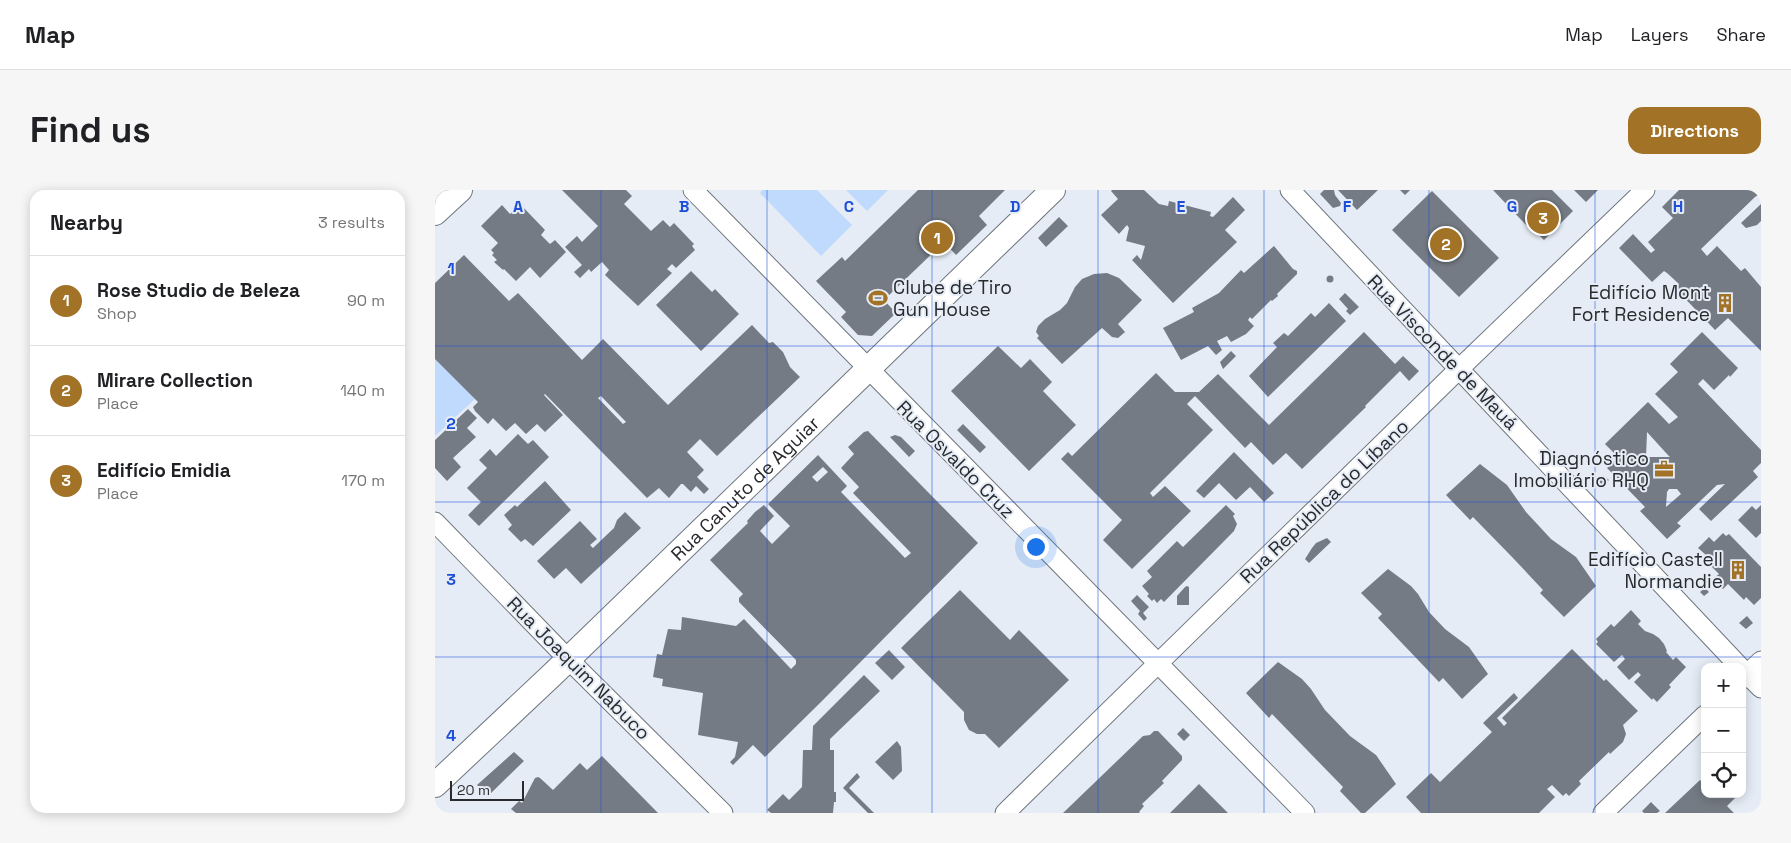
<!DOCTYPE html>
<html lang="en">
<head>
<meta charset="utf-8">
<style>
  body { margin:0; font-family:"Space Grotesk",sans-serif; background:#f6f6f6; color:#202124 }
  .controls { position:absolute; right:15px; bottom:15px; display:grid; overflow:hidden; border-radius:10px; box-shadow:0 2px 12px #0003 }
  .controls button { width:45px; height:45px; display:grid; place-items:center; padding:0; border:0; border-bottom:1px solid #e0e0e0; background:#fff; color:#202124; font:25px sans-serif }
  .scale { position:absolute; left:15px; bottom:12px; width:74px; box-sizing:border-box; padding-left:5px; border:2px solid #282a2e; border-top:0; font-size:14px; line-height:18px; white-space:nowrap; color:#282a2e; -webkit-text-stroke:4px #e5ecf5; paint-order:stroke }
  .you { position:absolute; left:600px; top:356px; width:18px; height:18px; margin:-12px; border:4px solid #fff; border-radius:50%; background:#1a73e8; box-shadow:0 0 0 8px #1a73e833 }
  .badge { display:grid; place-items:center; width:32px; height:32px; border-radius:50%; background:#a27226; color:#fff; font-size:16px; font-weight:700 }
  .pin { position:absolute; translate:-50% -50%; border:2px solid #fff; box-shadow:0 1px 5px #0006 }
  .list { margin:0; padding:0; list-style:none }
  h2 { display:flex; justify-content:space-between; align-items:center; height:65px; margin:0; padding:0 20px; font-size:21px }
  h2 small { font-size:16px; font-weight:400; color:#757577 }
  .list li { display:grid; grid-template-columns:32px 1fr auto; gap:15px; align-items:center; box-sizing:border-box; height:90px; padding:0 20px; border-top:1px solid #e0e0e0 }
  .list b { display:block; font-size:19px; white-space:nowrap }
  .list p { margin:0; font-size:16px; white-space:nowrap; color:#757577 }
  .list em { font-size:16px; font-style:normal; color:#757577 }
  .icon { flex:none; width:28px; height:28px; fill:none; stroke:currentColor; stroke-width:2; stroke-linecap:round; stroke-linejoin:round }
  .map { position:relative; flex:none; width:1326px; height:623px; overflow:hidden; border-radius:15px }
  header { display:flex; align-items:center; gap:30px; box-sizing:border-box; height:70px; padding:0 25px; background:#fff; border-bottom:1px solid #e0e0e0 }
  header strong { font-size:24px }
  nav { display:flex; gap:28px; margin-inline-start:auto; font-size:18px }
  .intro { display:flex; align-items:center; justify-content:space-between; box-sizing:border-box; height:120px; padding:0 30px }
  h1 { margin:0; font-size:35px }
  .button { padding:12px 22px; border-radius:15px; background:#a27226; color:#fff; font-size:18px; font-weight:700 }
  main { display:flex; gap:30px; padding:0 30px }
  aside { flex:1; background:#fff; border-radius:15px; box-shadow:0 2px 12px #0003 }
  .map>svg:first-child { display:block }
</style>
</head>
<body>
<header>
<strong>Map</strong>
<nav><a>Map</a><a>Layers</a><a>Share</a></nav>
</header>
<div class="intro"><h1>Find us</h1><a class="button">Directions</a></div>
<main>
<aside>
<h2>Nearby<small>3 results</small></h2>
<ul class="list">
<li><span class="badge">1</span><div><b>Rose Studio de Beleza</b><p>Shop</p></div><em>90 m</em></li>
<li><span class="badge">2</span><div><b>Mirare Collection</b><p>Place</p></div><em>140 m</em></li>
<li><span class="badge">3</span><div><b>Edifício Emidia</b><p>Place</p></div><em>170 m</em></li>
</ul>
</aside>
<div class="map">
<svg width="1326" height="623" viewBox="0 0 1326 623">
  <rect width="100%" height="100%" fill="#e5ecf5"/>
  <path fill="#bfdafd" d="M327,0H382L417,35L386,66L325,3Z
    M411,0H453L432,21Z
    M0,165L42,207L0,246Z"/>
  <path fill="#757b84" fill-rule="evenodd" d="M127,0H191L197,6L189,14L216,41L228,30L235,37L239,33L259,54L257,56L260,60L241,78L237,74L232,79L237,83L203,116L170,85L174,80L167,72L156,82L154,79L145,88L139,82L147,75L130,57L142,46L147,52L163,36Z
    M483,0H570L544,26L552,35L521,65L509,52L449,110L461,123L437,146L423,145L406,127L411,122L381,91L407,67L410,71Z
    M677,0H709L724,14L733,16L734,11L776,22L775,26L778,27L798,7L810,20L790,40L802,52L738,113L697,70L702,65L706,70L710,56L691,51L694,38L692,35L684,44L666,25L683,9L676,1Z
    M889,0H899L900,5L906,13L905,16L898,18L885,4Z
    M903,0H943L922,20Z
    M965,0H975L970,5Z
    M1058,0H1117L1138,21L1109,50L1093,34L1092,36Z
    M1139,0H1163L1151,12Z
    M1244,0H1326V8L1323,5L1320,7L1266,59L1272,66L1282,56L1306,81L1310,78L1326,97V161L1293,128L1280,140L1240,98L1244,94L1232,83L1229,81L1217,92L1184,58L1198,44L1216,63L1220,60L1213,52L1238,28L1227,17Z
    M997,1L1064,68L1024,107L957,40Z
    M85,14L110,40L106,45L115,54L120,50L131,62L105,88L95,77L81,91L69,79L68,80L59,72L62,70L57,65L59,63L56,60L63,53L46,36L67,15L75,24Z
    M1326,14V31L1322,35L1311,38L1306,33Z
    M624,27L633,36L611,57L603,48Z
    M839,56L858,79L862,81V84L842,104L843,106L837,111L836,110L817,129L815,127L813,130L819,136L811,144L796,152L792,146L782,151L787,160L781,165L773,156L746,170L728,138L759,122L757,118L784,103L806,80L809,83Z
    M29,65L74,111L83,103L147,170L168,149L233,215L317,135L334,153L338,152L348,162L355,177L365,187L282,266L265,249L252,262L269,280L262,287L274,299L269,304L261,296L256,302L248,294H246L234,308L224,298L212,308L110,204L109,205L128,225L110,242L102,234L91,244L80,233L71,241L58,228L53,234L40,221L38,217L43,212L0,169V93ZM166,206L191,232L188,234L163,208Z
    M256,81L277,102L280,99L304,124L266,161L221,115Z
    M672,83L684,88L707,110L683,134L690,142L683,148L677,147L667,138L627,174L602,148L604,146L601,142L603,136L610,129L625,120L632,113L640,97L647,89L659,84Z
    M891.5 89a3.5 3.5 0 1 1 7 0a3.5 3.5 0 1 1-7 0Z
    M910,103L924,117L915,125L911,121L913,119L904,109Z
    M894,113L911,131L833,207L814,186L842,157L838,153L849,143L853,146L876,123L880,127Z
    M929,142L960,174L968,166L984,181L974,191L965,181L930,216L931,217L867,279L851,263L838,275L816,252L810,258L760,206L752,214L778,240L715,303L718,307L730,296L756,321L697,379L668,350L687,330L626,269L633,262L637,266L721,183L740,202H764L783,184L834,235Z
    M1267,142L1303,178L1295,187L1294,185L1279,200L1268,189L1263,194L1326,260V273L1318,281L1323,287L1276,331L1264,319L1290,294L1282,295L1242,333L1246,336L1232,349L1205,321L1210,317L1172,278L1183,267L1170,254L1213,212L1234,234L1243,227L1220,204L1243,182L1235,174ZM1212,242L1232,264L1235,267H1211ZM1234,299H1242L1246,304L1231,317L1232,302Z
    M563,156L586,178L595,169L617,192L608,201L641,235L594,281L516,201Z
    M796,161L801,166L788,179L785,172Z
    M33,219L42,228L32,238L41,247L18,268L26,277L12,291L0,278V250Z
    M528,234L551,257L545,263L522,240Z
    M433,241L543,353L387,511L330,567L318,555L298,575L295,572L300,567L303,552L263,545L268,503L227,496L228,489L218,487L222,464L227,465L233,439L246,440L247,427L301,436L309,429L356,479L361,474V470L304,412V408L308,404L275,370L313,333L312,331L320,322L329,315L339,326L325,341L337,354L355,336L333,314L383,265L412,296L406,302L470,368L476,363L418,303L424,297L406,278L419,264L413,257L429,242ZM388,277L393,282L382,292L377,287Z
    M83,244L93,254L98,250L114,267L44,336L33,325L46,312L32,298L52,278L44,270L55,259L61,266Z
    M460,245L466,247L480,261L474,267L455,247Z
    M799,262L839,303L829,312L815,297L801,310L784,293L769,308L761,301Z
    M1045,274L1072,295L1091,322L1116,349L1141,367L1161,396L1129,427L1105,403L1108,400L1078,368L1038,327L1035,330L1011,305Z
    M1168,285L1174,290L1168,295L1163,291Z
    M110,291L136,320L98,356L90,349L86,352L73,339L77,335L69,325L80,315L82,317Z
    M791,315L800,324L798,326L802,334L799,341L729,412L726,409L722,413L719,409L717,411L712,406L714,404L707,396L717,387L712,381L742,351L748,357Z
    M1326,315V343L1321,348L1303,330L1317,316L1321,320Z
    M190,322L206,338L146,394L131,378L119,389L102,371L145,331L162,349L155,355L158,358L179,338L182,330Z
    M1288,343L1291,346L1294,344L1326,377V408L1319,415L1311,407L1309,410L1293,394L1288,399L1278,389L1284,384L1268,368L1271,365L1263,358L1274,347L1279,352Z
    M892,348L896,352L874,373L870,369L877,358L881,353Z
    M953,379L976,396L983,404L994,422L1010,439L1034,457L1053,484L1027,509L1008,488L1004,492L943,428L947,424L926,403Z
    M752,396L754,397V415H742V406L750,397Z
    M1270,398L1274,402L1269,406L1265,402Z
    M525,400L575,450L584,440L634,490L564,558L550,544H542L534,540L529,530V522L466,458Z
    M702,405L714,417L708,423L712,428L709,431L703,424L705,421L696,411Z
    M1196,420L1206,431L1203,434L1210,441L1218,444L1224,448L1229,454L1232,461L1231,462L1238,470L1241,467L1251,477L1234,495L1236,497L1222,512L1218,508L1217,510L1199,492L1206,485L1203,482L1194,490L1182,477L1190,469L1187,465L1179,472L1161,454L1163,452L1161,449L1176,434L1179,437Z
    M1312,426L1318,433L1311,439L1304,433Z
    M1137,459L1169,491L1171,489L1203,521L1188,535L1191,544L1188,552L1175,564L1174,562L1144,591L1146,594L1134,606L1131,603L1128,606L1117,595L1112,599L1120,607L1104,623H986L971,607L996,583L1005,592L1057,542L1048,533L1079,503L1083,508L1062,528L1069,536L1072,533L1067,528Z
    M454,460L470,477L457,490L440,473Z
    M843,472L867,489L876,499L890,520L915,546L941,565L961,594L930,623H926L905,601L908,597L837,524L834,528L811,503Z
    M429,485L445,501L395,549V560H399V602H401V612H399L398,623H336L332,620L348,604L354,610L367,597L368,560H377L378,536Z
    M748,538L755,545L749,551L742,544Z
    M719,541H723L747,566V570L727,591L729,593L707,614L709,616L704,622L705,623H628L708,546L715,545Z
    M462,551L466,557L467,581L458,590L440,572Z
    M79,562L89,571L53,606L42,595Z
    M167,566L223,623H81L76,619L84,611L87,613L100,588L103,587L105,588L118,600L145,573L152,580Z
    M422,583L425,587L414,598L439,623H433L408,598Z
    M1265,590L1268,593L1270,591V604H1304L1292,616L1299,623H1230Z
    M764,594L793,623H735Z
    M1216,612L1225,621L1222,623H1209L1207,621Z"/>
  <g fill="none" stroke-linecap="round" stroke-linejoin="round">
    <g stroke="#6f767e" stroke-width="21">
      <path id="minor" d="M258,0L870,623
        M855,0L1305,477
        M0,332L133,469L288,623
        M1307,479L1326,498
        M1307,489L1326,471
        M570,623L1024,179L1210,0
        M1168,623L1270,525"/>
    </g>
    <g stroke="#6f767e" stroke-width="26">
      <g id="tertiary">
        <path d="M0,23L25,0"/>
        <path id="s1" d="M0,595L119,483L618,0"/>
      </g>
    </g>
    <use href="#minor" stroke="#fff" stroke-width="19"/>
    <use href="#tertiary" stroke="#fff" stroke-width="24"/>
  </g>
  <path fill="none" stroke="#1d4ed8" stroke-width="1" stroke-opacity="0.55" d="M166,0V623M332,0V623M497,0V623M663,0V623M829,0V623M994,0V623M1160,0V623M0,156H1326M0,312H1326M0,467H1326"/>
  <defs>
    <g id="stadium-bare" transform="scale(1.5)"><path d="M0-5a6.5 5 0 1 0 0 10a6.5 5 0 1 0 0-10ZM-3.5-1.8h7v3.6h-7Z" fill="#a27226" stroke="#e5ecf5" stroke-width="2.5" paint-order="stroke"/></g>
    <g id="building-bare" transform="scale(1.5)"><path d="M-4-6H4V6H1V3H-1V6H-4ZM-2.5-4.3h1.7v1.8h-1.7ZM.8-4.3h1.7v1.8H.8ZM-2.5-1h1.7V.8h-1.7ZM.8-1h1.7V.8H.8Z" fill="#a27226" stroke="#e5ecf5" stroke-width="2.5" paint-order="stroke"/></g>
    <g id="office-bare" transform="scale(1.5)"><path d="M-6-3h4V-5.5h4V-3h4V5H-6ZM-1-4.5V-3h2v-1.5ZM-6 0V1H6V0Z" fill="#a27226" stroke="#e5ecf5" stroke-width="2.5" paint-order="stroke"/></g>
  </defs>
  <g fill-rule="evenodd">
    <use href="#stadium-bare" x="443" y="108"/>
    <use href="#building-bare" x="1290" y="113"/>
    <use href="#office-bare" x="1229" y="279"/>
    <use href="#building-bare" x="1303" y="380"/>
  </g>
  <g text-anchor="middle" stroke-width="4" stroke-linejoin="round" paint-order="stroke">
    <g font-size="19" fill="#282a2e" stroke="#e5ecf5" text-anchor="end">
      <text x="458" y="104" text-anchor="start">Clube de Tiro<tspan x="458" dy="22">Gun House</tspan></text>
      <text x="1275" y="109">Edifício Mont<tspan x="1275" dy="22">Fort Residence</tspan></text>
      <text x="1214" y="275">Diagnóstico<tspan x="1214" dy="22">Imobiliário RHQ</tspan></text>
      <text x="1288" y="376">Edifício Castell<tspan x="1288" dy="22">Normandie</tspan></text>
    </g>
    <g font-size="19" fill="#282a2e" stroke="#e5ecf5">
      <text transform="translate(1008 162) rotate(46)" y="7">Rua Visconde de Mauá</text>
      <text transform="translate(521 269) rotate(45)" y="7">Rua Osvaldo Cruz</text>
      <text dy="7" stroke="none"><textPath href="#s1" startOffset="429">Rua Canuto de Aguiar</textPath></text>
      <text transform="translate(889 311) rotate(-44)" y="7">Rua República do Líbano</text>
      <text transform="translate(144 478) rotate(45)" y="7">Rua Joaquim Nabuco</text>
    </g>
  </g>
  <g font-size="16" text-anchor="middle" font-weight="bold" fill="#1d4ed8" stroke="#e5ecf5" stroke-width="4" stroke-linejoin="round" paint-order="stroke">
    <text x="83" y="22">A</text>
    <text x="249" y="22">B</text>
    <text x="414" y="22">C</text>
    <text x="580" y="22">D</text>
    <text x="746" y="22">E</text>
    <text x="912" y="22">F</text>
    <text x="1077" y="22">G</text>
    <text x="1243" y="22">H</text>
    <text x="16" y="84">1</text>
    <text x="16" y="239">2</text>
    <text x="16" y="395">3</text>
    <text x="16" y="551">4</text>
  </g>
</svg>
<div class="controls">
<button>+</button>
<button>−</button>
<button><svg class="icon" aria-label="locate" viewBox="0 0 24 24"><circle cx="12" cy="12" r="6"/><path d="M12 2v4M12 18v4M2 12h4M18 12h4"/></svg></button>
</div>
<div class="scale">20 m</div>
<div class="you"></div>
<div class="pin badge" style="left:502px;top:48px">1</div>
<div class="pin badge" style="left:1011px;top:54px">2</div>
<div class="pin badge" style="left:1108px;top:28px">3</div>
</div>
</main>
</body>
</html>
